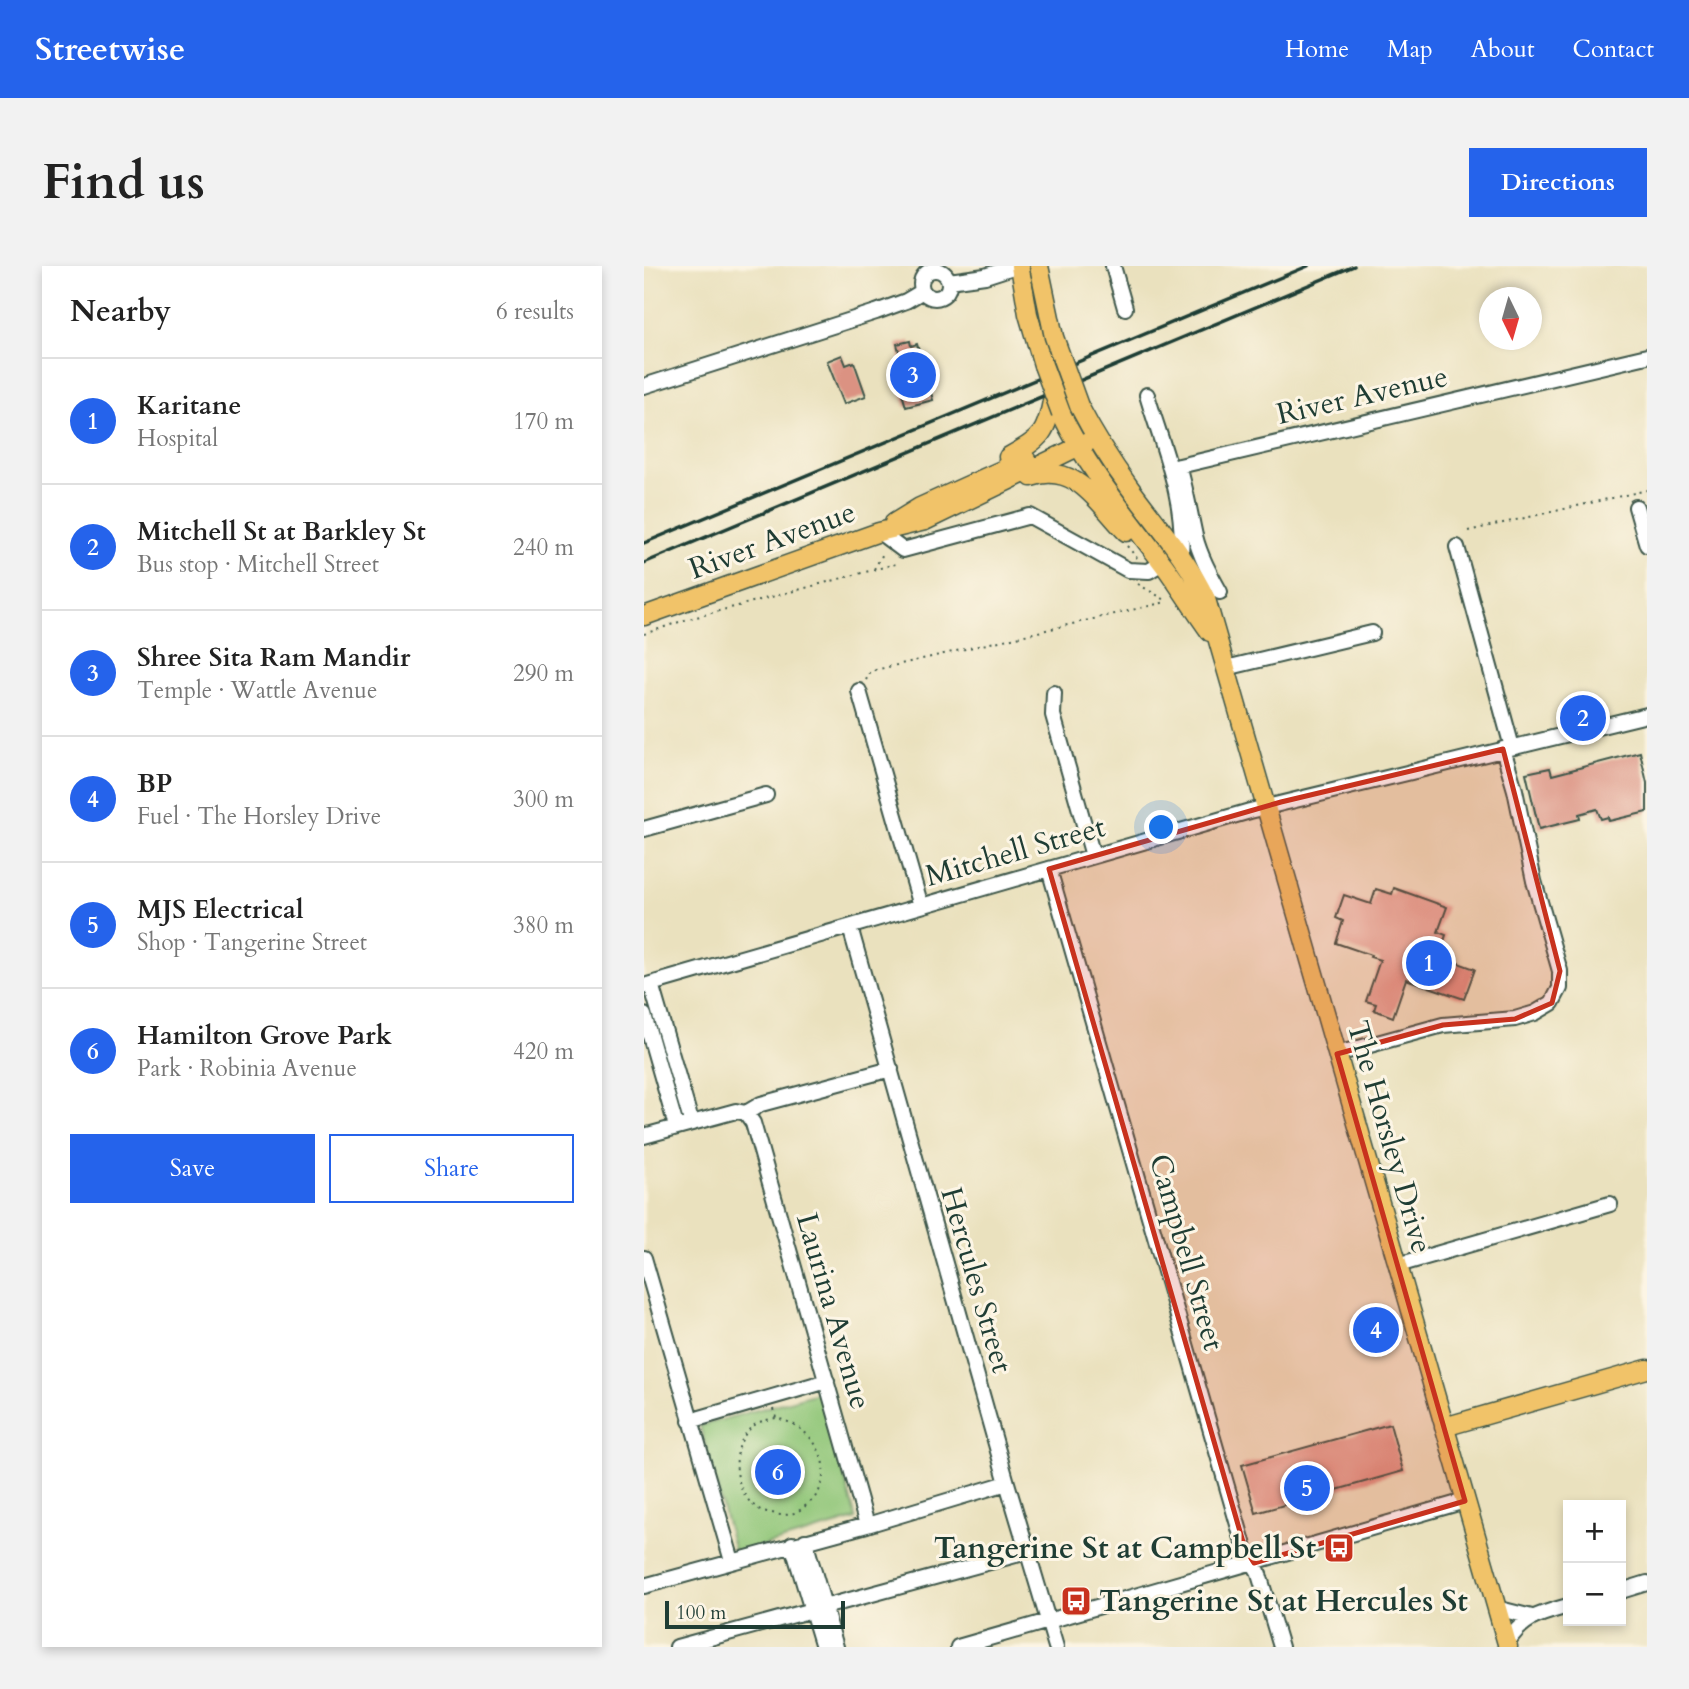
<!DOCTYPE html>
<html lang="en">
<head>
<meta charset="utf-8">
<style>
  body { margin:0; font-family:Cardo,serif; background:#f2f2f2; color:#222 }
  .controls { position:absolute; right:21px; bottom:21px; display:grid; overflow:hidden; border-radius:0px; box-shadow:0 4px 10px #0003 }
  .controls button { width:63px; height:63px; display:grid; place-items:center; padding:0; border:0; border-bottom:2px solid #e0e0e0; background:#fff; color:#222; font:35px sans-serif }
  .compass { position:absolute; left:835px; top:21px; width:63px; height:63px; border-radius:50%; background:#fff; box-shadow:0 4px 10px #0003; rotate:175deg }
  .scale { position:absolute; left:21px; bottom:18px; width:180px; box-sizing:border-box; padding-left:7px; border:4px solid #1f3d34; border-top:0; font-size:19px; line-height:24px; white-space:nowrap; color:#1f3d34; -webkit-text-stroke:5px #fcf5e5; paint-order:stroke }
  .you { position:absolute; left:518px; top:562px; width:24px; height:24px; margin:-18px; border:5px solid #fff; border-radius:50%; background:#1a73e8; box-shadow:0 0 0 10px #1a73e833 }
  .badge { display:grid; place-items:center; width:46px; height:46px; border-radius:50%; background:#2563eb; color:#fff; font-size:23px; font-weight:700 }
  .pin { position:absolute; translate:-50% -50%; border:4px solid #fff; box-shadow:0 2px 7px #0006 }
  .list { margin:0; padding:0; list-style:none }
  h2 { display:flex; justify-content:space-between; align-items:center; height:91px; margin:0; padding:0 28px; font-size:30px }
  h2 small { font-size:23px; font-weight:400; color:#767676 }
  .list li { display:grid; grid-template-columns:46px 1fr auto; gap:21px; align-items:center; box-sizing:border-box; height:126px; padding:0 28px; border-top:2px solid #e0e0e0 }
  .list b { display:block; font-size:26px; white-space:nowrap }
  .list p { margin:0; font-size:23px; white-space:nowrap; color:#767676 }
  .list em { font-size:23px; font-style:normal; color:#767676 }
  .actions { display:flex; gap:14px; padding:21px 28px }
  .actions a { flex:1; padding:16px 0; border:2px solid #2563eb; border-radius:0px; text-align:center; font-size:24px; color:#2563eb }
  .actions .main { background:#2563eb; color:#fff }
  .map { position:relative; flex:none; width:1003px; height:1381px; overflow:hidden; border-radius:0px }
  header { display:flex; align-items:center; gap:42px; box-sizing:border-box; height:98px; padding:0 35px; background:#2563eb; color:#fff }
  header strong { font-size:33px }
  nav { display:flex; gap:38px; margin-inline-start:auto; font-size:24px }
  .intro { display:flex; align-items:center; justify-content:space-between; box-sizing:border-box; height:168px; padding:0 42px }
  h1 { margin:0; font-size:49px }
  .button { padding:18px 32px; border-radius:0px; background:#2563eb; color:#fff; font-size:24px; font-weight:700 }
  main { display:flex; gap:42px; padding:0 42px }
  aside { flex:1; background:#fff; border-radius:0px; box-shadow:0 4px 10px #0003 }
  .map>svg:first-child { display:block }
</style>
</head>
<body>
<header>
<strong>Streetwise</strong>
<nav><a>Home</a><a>Map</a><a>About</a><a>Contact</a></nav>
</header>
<div class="intro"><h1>Find us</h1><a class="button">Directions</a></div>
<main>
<aside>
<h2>Nearby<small>6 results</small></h2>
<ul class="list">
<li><span class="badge">1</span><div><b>Karitane</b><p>Hospital</p></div><em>170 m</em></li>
<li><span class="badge">2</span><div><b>Mitchell St at Barkley St</b><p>Bus stop · Mitchell Street</p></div><em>240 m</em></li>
<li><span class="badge">3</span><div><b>Shree Sita Ram Mandir</b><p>Temple · Wattle Avenue</p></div><em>290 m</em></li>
<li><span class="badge">4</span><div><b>BP</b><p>Fuel · The Horsley Drive</p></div><em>300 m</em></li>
<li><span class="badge">5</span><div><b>MJS Electrical</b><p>Shop · Tangerine Street</p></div><em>380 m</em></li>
<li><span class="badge">6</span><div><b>Hamilton Grove Park</b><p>Park · Robinia Avenue</p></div><em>420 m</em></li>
</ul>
<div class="actions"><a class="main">Save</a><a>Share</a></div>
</aside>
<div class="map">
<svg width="1003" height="1381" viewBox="0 0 1003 1381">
  <rect width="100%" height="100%" fill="#fcf5e5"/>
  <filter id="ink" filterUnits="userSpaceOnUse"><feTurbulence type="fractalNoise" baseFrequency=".0143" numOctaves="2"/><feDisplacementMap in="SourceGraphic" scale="14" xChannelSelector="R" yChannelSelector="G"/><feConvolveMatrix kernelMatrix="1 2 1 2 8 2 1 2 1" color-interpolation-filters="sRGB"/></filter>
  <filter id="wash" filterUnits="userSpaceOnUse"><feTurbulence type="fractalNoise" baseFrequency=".00686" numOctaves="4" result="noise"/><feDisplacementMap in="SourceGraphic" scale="28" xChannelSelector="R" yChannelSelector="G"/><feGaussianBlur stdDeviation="1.57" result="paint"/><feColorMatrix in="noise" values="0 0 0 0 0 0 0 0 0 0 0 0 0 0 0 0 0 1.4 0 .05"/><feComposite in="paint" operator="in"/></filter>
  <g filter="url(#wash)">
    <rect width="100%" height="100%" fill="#eae1be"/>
    <path fill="#90c678" stroke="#588256" stroke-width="2" d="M177,1126L212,1253L91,1288L56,1160Z"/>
    <g id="blocks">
      <path fill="#db9282" d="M266,75L267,80L273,78L289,134L262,141L253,110L261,108L253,78Z
        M198,89L202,99L210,96L222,130L200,138L183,95Z
        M996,486L1003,517V546L965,555L964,551L957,553L953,543L935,548L936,553L895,563L882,507L906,502L908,509Z
        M750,622L803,641L794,666L802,669L795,690L831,703L820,733L762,713L749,751L730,744L732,738L722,735L736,694L726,691L727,689L692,677L699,655L692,652L700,629L727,638L732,623L748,628Z
        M746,1158L759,1205L612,1247L598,1199Z"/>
    </g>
  </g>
  <g filter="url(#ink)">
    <use href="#blocks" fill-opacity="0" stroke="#3d5649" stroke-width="2"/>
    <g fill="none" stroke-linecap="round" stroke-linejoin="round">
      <g stroke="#3d5649" stroke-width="18">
        <path id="minor" d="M469,0L481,42
          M277 18a14 14 0 1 1 28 0a14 14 0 1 1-28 0Z
          M305,15L341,10L372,0
          M0,120L232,46L262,35L279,25
          M503,129C518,180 542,233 537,288
          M535,200C542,224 546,247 551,270C556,290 566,308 576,326
          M527,202L1003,90
          M992,241L1003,279
          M235,266L259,284L386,250L484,304L505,305L518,297
          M813,281L868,481
          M582,402L728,367
          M215,425L277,640
          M410,427L409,449L449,590
          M0,563L122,529
          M405,603L601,1283L614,1305L637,1381
          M206,661L363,1217L412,1381
          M7,718L47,855
          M0,720L606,545L1003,449
          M0,749L32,860
          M693,788L799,759L871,753L891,747L908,737L916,722V705L890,615L871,524L859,483
          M102,847L109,857L223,1259
          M0,870L92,845L102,847L117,838L247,803
          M0,992L88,1295
          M754,999L966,938
          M46,1155L183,1115
          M161,1275L192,1381
          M148,1278L179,1381
          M0,1320L223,1259L363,1217
          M977,1325L1003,1317
          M180,1341L383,1286
          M852,1342L888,1351
          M863,1377C879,1351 896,1348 924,1340
          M33,1381L168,1344
          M314,1381L821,1235"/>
      </g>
      <g stroke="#3d5649" stroke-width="21">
        <path id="major" d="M376,0L384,48L399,99
          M435,140C450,169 467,196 486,222C513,259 542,291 562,333L864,1381
          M417,147C443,203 483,250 520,299C536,321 550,344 566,366
          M364,191C398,172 403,168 409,129
          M387,211C432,195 455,239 482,266
          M250,257L276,241L382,193
          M0,350L235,266L281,255L452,172
          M800,1161L1003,1103"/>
      </g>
      <path stroke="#3d5649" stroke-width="2" stroke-dasharray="2 5" stroke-linecap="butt" d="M824,265L1003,224
        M483,280L493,292
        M230,303L240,286
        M494,318L523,335
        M0,368L41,354L255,297
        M222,414L227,405L522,336
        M129,1143L132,1152C164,1159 190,1190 175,1225C171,1233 163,1239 156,1244C149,1249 139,1250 131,1248C126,1246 119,1246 115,1243C86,1227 84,1170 116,1156C121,1154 127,1153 132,1152"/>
      <use href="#minor" stroke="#fff" stroke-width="14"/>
      <use href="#major" stroke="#f1c369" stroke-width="18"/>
      <path stroke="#1f3d34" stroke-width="3.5" d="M0,277L664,0
        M0,297L710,0"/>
      <g stroke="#3d5649" stroke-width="21" stroke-linecap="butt">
        <path id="major-bridge" d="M395,0L410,71L435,140
          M399,99L417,147"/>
      </g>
      <use href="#major-bridge" stroke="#f1c369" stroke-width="18"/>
    </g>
  </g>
  <path fill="#c8321e" fill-opacity="0.2" stroke="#c8321e" stroke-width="5" stroke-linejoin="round" d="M859,483L916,705L908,737L871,753L799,759L693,788L821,1235L610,1297L601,1283L405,603L637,536Z"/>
  <defs>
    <g id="bus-square" transform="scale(1.575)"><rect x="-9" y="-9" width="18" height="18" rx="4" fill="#c8321e" stroke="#fcf5e5"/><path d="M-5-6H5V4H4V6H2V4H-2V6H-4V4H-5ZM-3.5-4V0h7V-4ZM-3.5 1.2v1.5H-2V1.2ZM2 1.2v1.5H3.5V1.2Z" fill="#fff"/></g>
  </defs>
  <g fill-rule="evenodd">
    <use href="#bus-square" x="695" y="1282"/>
    <use href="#bus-square" x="432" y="1335"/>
  </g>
  <g text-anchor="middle" stroke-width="6" stroke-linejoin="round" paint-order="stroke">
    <g font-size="30" fill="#1f3d34" stroke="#fcf5e5">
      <text transform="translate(718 129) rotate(-13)" y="10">River Avenue</text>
      <text transform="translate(128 274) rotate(-20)" y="10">River Avenue</text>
      <text transform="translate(371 585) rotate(-16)" y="10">Mitchell Street</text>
      <text transform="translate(746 871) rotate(74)" y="10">The Horsley Drive</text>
      <text transform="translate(543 986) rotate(74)" y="10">Campbell Street</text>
      <text transform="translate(333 1014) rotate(74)" y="10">Hercules Street</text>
      <text transform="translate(190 1045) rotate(74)" y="10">Laurina Avenue</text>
    </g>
    <g font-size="30" font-weight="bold" fill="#1f3d34" stroke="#fcf5e5" text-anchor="end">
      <text x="672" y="1292">Tangerine St at Campbell St</text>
      <text x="455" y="1345" text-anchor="start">Tangerine St at Hercules St</text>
    </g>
  </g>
</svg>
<div class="controls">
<button>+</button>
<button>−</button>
</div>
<svg class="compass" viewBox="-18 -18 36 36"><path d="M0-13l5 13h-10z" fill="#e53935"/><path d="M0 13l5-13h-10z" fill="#767676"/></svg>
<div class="scale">100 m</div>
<div class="you"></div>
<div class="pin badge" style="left:785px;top:697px">1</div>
<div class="pin badge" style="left:939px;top:452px">2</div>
<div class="pin badge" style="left:269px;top:109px">3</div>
<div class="pin badge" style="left:732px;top:1064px">4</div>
<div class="pin badge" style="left:663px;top:1222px">5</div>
<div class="pin badge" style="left:134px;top:1206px">6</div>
</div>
</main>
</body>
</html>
